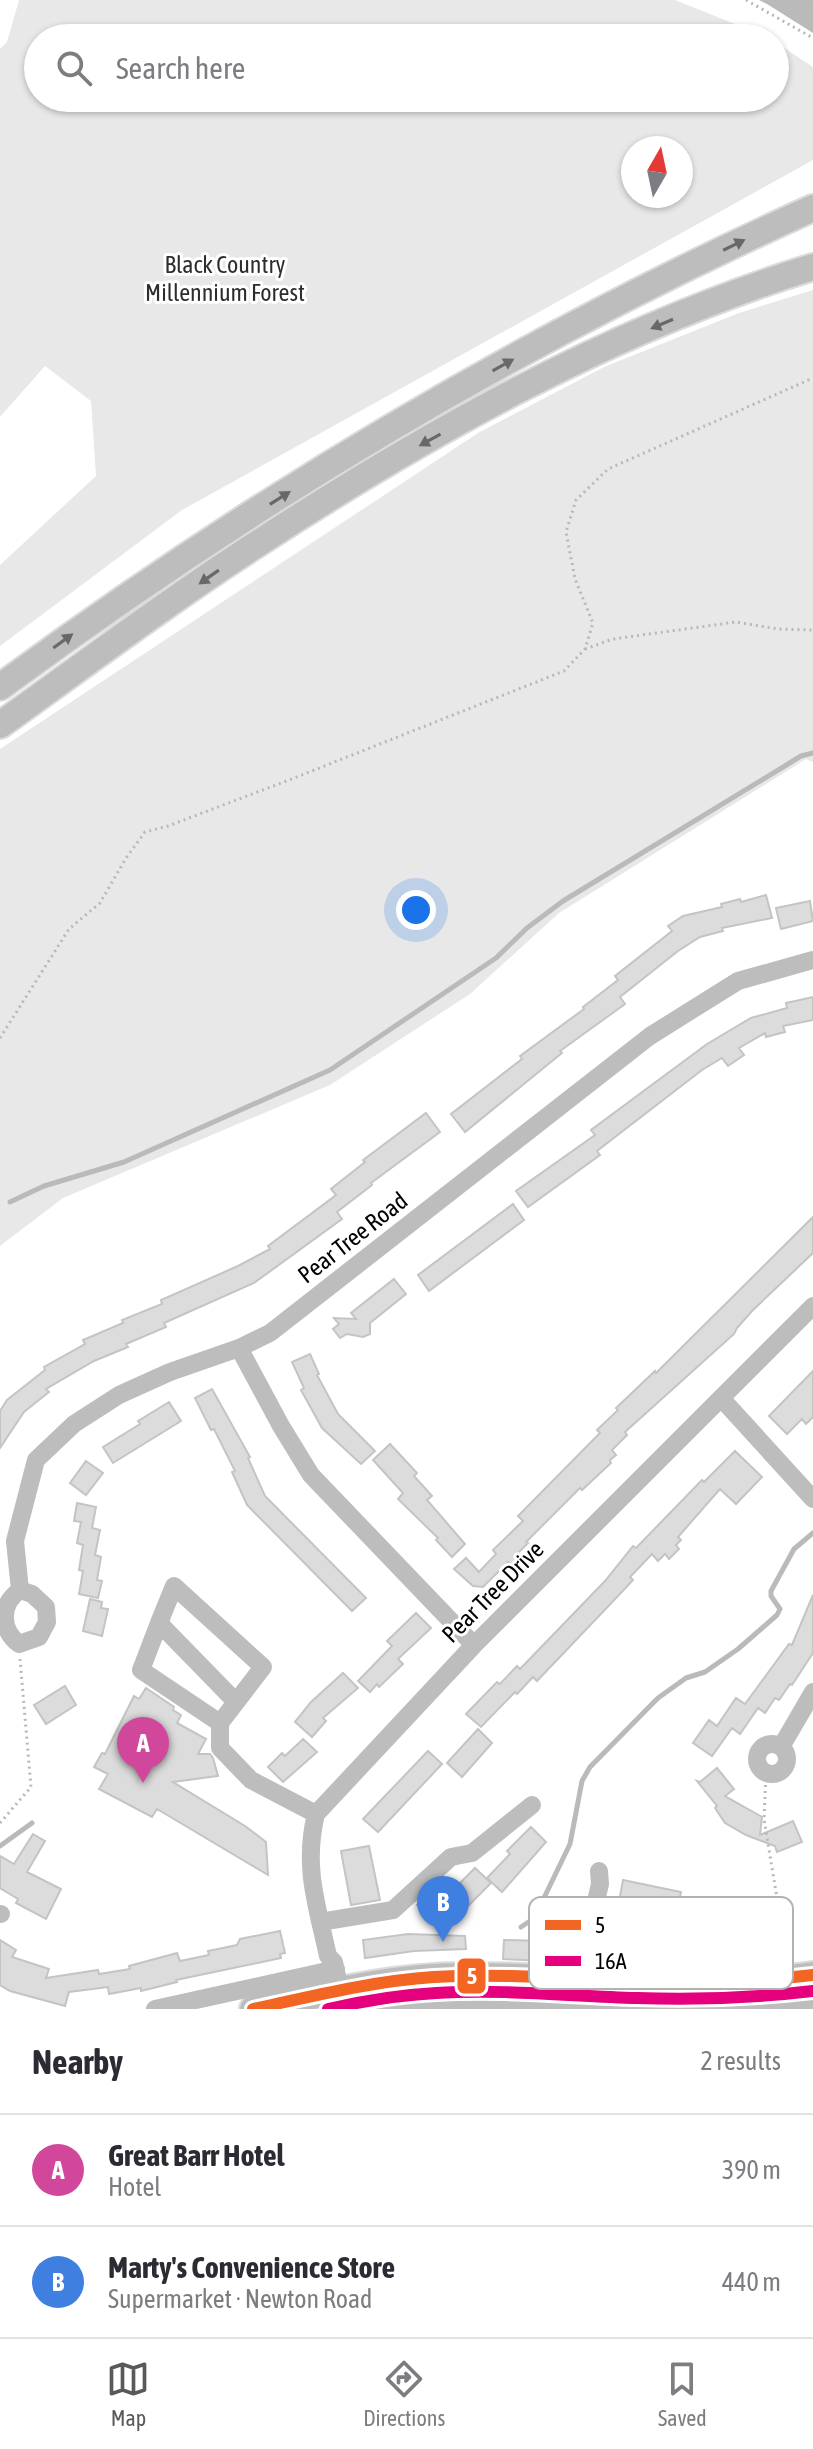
<!DOCTYPE html>
<html lang="en">
<head>
<meta charset="utf-8">
<style>
  body { margin:0; font-family:"Asap Condensed",sans-serif; background:#f7f7f7; color:#2b2b33 }
  .compass { position:absolute; left:621px; top:136px; width:72px; height:72px; border-radius:50%; background:#fff; box-shadow:0 2px 6px #0004; rotate:9deg }
  .you { position:absolute; left:416px; top:910px; width:28px; height:28px; margin:-20px; border:6px solid #fff; border-radius:50%; background:#1a73e8; box-shadow:0 0 0 12px #1a73e833 }
  .badge { display:grid; place-items:center; width:52px; height:52px; border-radius:50%; background:#595959; color:#fff; font-size:26px; font-weight:700 }
  .pin { position:absolute; translate:-50% -66px; filter:drop-shadow(0 2px 4px #0008) }
  .pin::after { content:''; position:absolute; top:42px; width:28px; height:24px; background:inherit; clip-path:polygon(0 0,100% 0,50% 100%) }
  .list { margin:0; padding:0; list-style:none }
  h2 { display:flex; justify-content:space-between; align-items:center; height:104px; margin:0; padding:0 32px; font-size:34px }
  h2 small { font-size:26px; font-weight:400; color:#7c7c81 }
  .list li { display:grid; grid-template-columns:52px 1fr auto; gap:24px; align-items:center; box-sizing:border-box; height:112px; padding:0 32px; border-top:2px solid #e1e1e2 }
  .list b { display:block; font-size:30px; white-space:nowrap }
  .list p { margin:0; font-size:26px; white-space:nowrap; color:#7c7c81 }
  .list em { font-size:26px; font-style:normal; color:#7c7c81 }
  .icon { flex:none; width:44px; height:44px; fill:none; stroke:currentColor; stroke-width:2; stroke-linecap:round; stroke-linejoin:round }
  .map { position:relative; flex:none; width:813px; height:2009px; overflow:hidden }
  .search { position:absolute; background:#fff; box-shadow:0 2px 6px #0004; left:24px; right:24px; top:24px; height:88px; display:flex; align-items:center; gap:20px; box-sizing:border-box; padding:0 28px; border-radius:44px; color:#7c7c81; font-size:30px }
  .sheet { height:328px; background:#fff }
  nav { display:flex; justify-content:space-around; align-items:center; box-sizing:border-box; height:112px; border-top:2px solid #e1e1e2; background:#fff; font-size:22px; color:#7c7c81 }
  nav a { display:grid; justify-items:center; gap:4px }
  nav .on { color:#595959 }
  .map>svg:first-child { display:block }
</style>
</head>
<body>
<div class="map">
<svg width="813" height="2009" viewBox="0 0 813 2009">
  <rect width="100%" height="100%" fill="#fff"/>
  <path fill="#e8e8e8" fill-rule="evenodd" d="M19,0H675L770,38H38V98H775V42L813,67V160L182,510L0,646V565L96,476L91,401L45,366L0,417V49L7,42ZM681,148V196H633V148Z
    M813,290V762L806,759L559,913L470,994L330,1085L63,1198L0,1246V749L478,433L604,367L739,313Z"/>
  <path fill="#bababa" d="M759,0H813V33L767,4Z"/>
  <g fill="none" stroke-linecap="round" stroke-linejoin="round">
    <path stroke="#bababa" stroke-width="5" d="M10,1202L44,1186L124,1162L330,1070L496,958L527,928L563,901L788,764L801,756L813,753
      M0,1846L32,1823
      M521,1927L530,1921L542,1902L570,1844L582,1781L590,1767L658,1698L686,1678L705,1672L738,1649L777,1615L780,1609L771,1596V1591L794,1549L813,1533"/>
  </g>
  <path fill="#dcdcdc" stroke="#c4c4c4" stroke-width="2" d="M766,895L772,918L722,928L723,931L700,937L678,951L620,997L625,1004L560,1051L562,1053L465,1132L451,1114L522,1059L520,1056L584,1009L583,1007L618,980L615,976L672,931L668,926L683,916L722,907L721,904L740,899L741,902Z
    M810,901L813,921L781,929L776,908Z
    M813,997V1020L783,1026L785,1032L766,1037L765,1033L739,1048L744,1055L728,1066L722,1058L702,1070L597,1151L600,1155L528,1207L516,1191L595,1135L591,1130L707,1044L751,1018L787,1008L786,1003Z
    M426,1113L440,1132L371,1183L372,1185L337,1212L342,1219L254,1283L164,1323L166,1327L126,1344L128,1347L94,1361L46,1389L49,1392L24,1412L0,1448V1411L7,1400L45,1370L44,1367L85,1344L83,1340L123,1323L122,1320L162,1304L161,1300L238,1266L270,1249L268,1246L336,1195L331,1189L365,1162L363,1160Z
    M513,1204L524,1220L429,1291L418,1275Z
    M813,1217V1253L752,1311L737,1328L734,1334L625,1432L627,1435L612,1450L616,1455L610,1460L611,1463L582,1490L580,1488L526,1542L528,1543L518,1553L521,1555L511,1565L508,1562L483,1587L473,1586L454,1569L466,1558L479,1572L496,1554L493,1550L523,1521L518,1516L600,1433L597,1430L618,1410L616,1408L655,1371L656,1373Z
    M394,1279L406,1294L370,1323V1334L363,1337L347,1334L340,1338L333,1329L339,1324L334,1318L356,1319L351,1313Z
    M310,1354L319,1374L317,1375L338,1414L375,1451L361,1464L322,1428L301,1390L304,1388L292,1362Z
    M813,1371V1417L806,1424L802,1419L787,1434L769,1416Z
    M212,1389L250,1457L248,1458L265,1496L366,1598L352,1611L247,1505L232,1472L235,1471L214,1429L211,1430L195,1398Z
    M169,1402L181,1421L113,1463L103,1447L140,1424L138,1421Z
    M390,1444L417,1473L414,1476L432,1496L427,1500L465,1544L452,1557L436,1540L438,1538L398,1499L403,1493L373,1460Z
    M735,1451L762,1477L736,1504L720,1489L678,1537L681,1540L676,1545L679,1549L669,1559L665,1554L658,1561L652,1554L630,1577L633,1580L617,1597L537,1681L533,1677L517,1694L515,1692L481,1727L466,1714L497,1682L500,1684L517,1666L520,1669L605,1581L633,1546L636,1548L702,1480L704,1482Z
    M86,1461L103,1473L86,1495L70,1483Z
    M77,1503L96,1507L92,1528L100,1530L95,1555L101,1557L97,1580L102,1581L98,1598L79,1594L83,1571L79,1570L83,1545L77,1543L81,1522L74,1521Z
    M813,1595V1653L792,1685L790,1684L779,1700L775,1698L765,1713L758,1708L740,1734L732,1728L712,1756L693,1743L709,1720L717,1726L736,1698L745,1704L789,1644L792,1645Z
    M90,1599L102,1602L101,1608L108,1609L102,1636L83,1631Z
    M416,1613L431,1628L398,1659L403,1664L379,1687L377,1684L370,1692L358,1681L392,1646L387,1641Z
    M343,1673L358,1688L323,1718L326,1721L312,1737L295,1722L311,1702Z
    M65,1686L76,1705L46,1724L34,1705Z
    M146,1688L174,1707L173,1710L181,1715L177,1723L206,1739L198,1754H210L213,1758L218,1776L173,1782L245,1826L266,1842L268,1875L157,1809L152,1817L99,1789L108,1774L94,1767L102,1753L105,1754L134,1696L139,1699Z
    M478,1729L492,1743L462,1777L447,1763Z
    M303,1739L317,1752L283,1782L268,1767L282,1753L285,1756Z
    M428,1751L442,1764L378,1832L363,1819Z
    M717,1768L734,1789L725,1796L762,1817L760,1835L793,1821L802,1842L777,1852L775,1846L746,1835L725,1823L715,1808L717,1806L697,1781L700,1782Z
    M531,1827L546,1842L502,1892L487,1878L510,1854L507,1851Z
    M33,1834L45,1841L27,1872L61,1889L46,1919L16,1903L18,1899L0,1888V1856L14,1864Z
    M369,1846L380,1900L351,1905L341,1851Z
    M475,1868L491,1883L468,1906L452,1891Z
    M623,1880L681,1892L674,1926L678,1927L675,1939H672L668,1958L628,1950L631,1937L613,1934Z
    M442,1882L457,1897L433,1921L417,1905Z
    M280,1931L285,1953L280,1954L281,1958L176,1980L177,1982L141,1991V1988L109,1994L108,1987L69,1992L65,2006L10,1991L0,1985V1940L16,1950L12,1957L49,1969L46,1978L98,1970L99,1974L130,1969L129,1966L177,1953L180,1961L209,1955L208,1951L237,1945L240,1939Z
    M408,1934L465,1936L466,1949L414,1951L365,1958L363,1940Z
    M504,1940L542,1941V1961L503,1959Z"/>
  <g fill="none" stroke-linecap="round" stroke-linejoin="round">
    <g stroke="#dbdbdb" stroke-width="30">
      <path id="highway" d="M0,687C253,501 526,337 813,208
        M0,725C85,664 169,601 257,544C430,431 615,328 813,267
        M253,2009C322,1994 391,1976 462,1976C580,1975 696,1993 813,1975
        M381,2009L437,2001L500,1999L653,2008L727,2006L813,1996"/>
    </g>
    <path stroke="#b8b8b8" stroke-width="3" stroke-dasharray="2 4" stroke-linecap="butt" d="M746,0L813,38
      M810,0L813,2
      M585,649L613,639L736,622L778,629L813,630
      M0,1038L69,929L100,903L126,858L145,832L168,826L289,780L564,671L585,649L593,623L575,579L566,532L576,500L608,469L813,378
      M766,1773L764,1819L787,1959
      M0,1823L31,1787L20,1659"/>
    <path stroke="#bdbdbd" stroke-width="18" d="M721,1398L813,1499
      M20,1590L15,1541L36,1460L74,1424L119,1395L170,1372L239,1348
      M20,1590L32,1594L46,1607L47,1622L39,1637L19,1644C0,1629 0,1604 20,1590Z
      M159,1623L141,1670L220,1723
      M474,1645L311,1475L281,1426L239,1348L270,1333L650,1036L738,981L813,960
      M236,1702L159,1623L174,1586L263,1667L220,1723V1748L251,1780L316,1814
      M757 1759a15 15 0 1 1 30 0a15 15 0 1 1-30 0Z
      M781,1747L813,1692
      M0,1914H1
      M320,1922L393,1910L451,1857L472,1853L532,1805
      M551,1978L563,1938L591,1922L600,1884L599,1871
      M155,2009L336,1969
      M344,2009L334,1962L328,1956C317,1905 303,1867 316,1814L474,1645L813,1306"/>
    <use href="#highway" stroke="#bdbdbd" stroke-width="26"/>
    <g stroke="#fff" stroke-width="18">
      <path id="bus-1" d="M253,2009C313,1996 373,1981 434,1977C501,1973 569,1979 636,1982C695,1984 754,1982 813,1975"/>
    </g>
    <g stroke="#fff" stroke-width="18">
      <path id="bus-2" d="M328,2009C363,2001 399,1995 436,1993C503,1989 570,1996 637,1998C696,2000 754,1998 813,1991"/>
    </g>
    <use href="#bus-1" stroke="#f26522" stroke-width="12"/>
    <use href="#bus-2" stroke="#e5007d" stroke-width="12"/>
  </g>
  <defs><path id="oneway-solid" d="M-6-.8H1V-3.2L6.5 0L1 3.2V.8H-6Z" transform="scale(2)"/></defs>
  <g fill="#686868">
    <use href="#oneway-solid" transform="translate(734 245) rotate(-26)"/>
    <use href="#oneway-solid" transform="translate(662 324) rotate(157)"/>
    <use href="#oneway-solid" transform="translate(503 365) rotate(-29)"/>
    <use href="#oneway-solid" transform="translate(430 440) rotate(151)"/>
    <use href="#oneway-solid" transform="translate(280 498) rotate(-32)"/>
    <use href="#oneway-solid" transform="translate(209 577) rotate(145)"/>
    <use href="#oneway-solid" transform="translate(63 641) rotate(-36)"/>
  </g>
  <g text-anchor="middle" stroke-width="6" stroke-linejoin="round" paint-order="stroke">
    <g font-size="24" fill="#2d2d2d" stroke="#fff">
      <text x="225" y="273">Black Country<tspan x="225" dy="28">Millennium Forest</tspan></text>
    </g>
    <g font-size="24" fill="#000" stroke="#fff">
      <text transform="translate(353 1238) rotate(-38)" y="8">Pear Tree Road</text>
      <text transform="translate(493 1592) rotate(-45)" y="8">Pear Tree Drive</text>
    </g>
  </g>
  <rect x="529" y="1897" width="264" height="92" rx="12" fill="#fff" stroke="#b2b2b2" stroke-width="2"/>
  <rect x="545" y="1920" width="36" height="10" fill="#f26522"/>
  <rect x="545" y="1956" width="36" height="10" fill="#e5007d"/>
  <g font-size="22" fill="#000">
    <text x="595" y="1933">5</text>
    <text x="595" y="1969">16A</text>
  </g>
  <rect stroke="#fff" stroke-width="3" x="456" y="1957" width="31" height="38" rx="8" fill="#f26522"/>
  <g font-size="22" text-anchor="middle" font-weight="bold" fill="#fff">
    <text x="472" y="1984">5</text>
  </g>
</svg>
<svg class="compass" viewBox="-18 -18 36 36"><path d="M0-13l5 13h-10z" fill="#e53935"/><path d="M0 13l5-13h-10z" fill="#7c7c81"/></svg>
<div class="you"></div>
<div class="pin badge" style="left:143px;top:1783px;background:#d1479c">A</div>
<div class="pin badge" style="left:443px;top:1942px;background:#3f7fe0">B</div>
<div class="search"><svg class="icon" aria-label="search" viewBox="0 0 24 24"><circle cx="10" cy="10" r="6"/><path d="M15 15l6 6"/></svg>Search here</div>
</div>
<section class="sheet">
<h2>Nearby<small>2 results</small></h2>
<ul class="list">
<li><span class="badge" style="background:#d1479c">A</span><div><b>Great Barr Hotel</b><p>Hotel</p></div><em>390 m</em></li>
<li><span class="badge" style="background:#3f7fe0">B</span><div><b>Marty's Convenience Store</b><p>Supermarket · Newton Road</p></div><em>440 m</em></li>
</ul>
</section>
<nav>
<a class="on"><svg class="icon" aria-label="map" viewBox="0 0 24 24"><path d="M3 6l6-2 6 2 6-2v14l-6 2-6-2-6 2zM9 4v14M15 6v14"/></svg>Map</a>
<a><svg class="icon" aria-label="directions" viewBox="0 0 24 24"><path d="M12 3l9 9-9 9-9-9zM9 14v-3h6M13 9l2 2-2 2"/></svg>Directions</a>
<a><svg class="icon" aria-label="saved" viewBox="0 0 24 24"><path d="M7 4h10v16l-5-4-5 4z"/></svg>Saved</a>
</nav>
</body>
</html>
